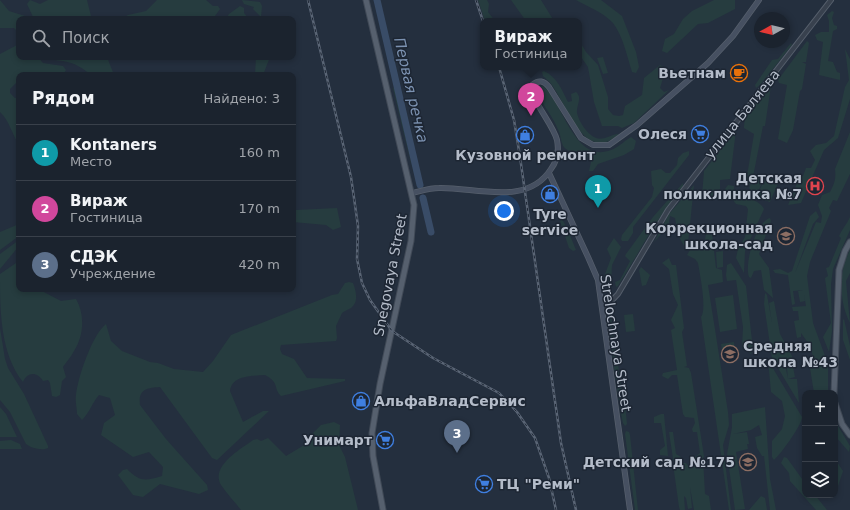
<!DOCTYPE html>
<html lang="ru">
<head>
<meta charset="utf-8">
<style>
  body { margin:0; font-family:"DejaVu Sans",sans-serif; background:#242b36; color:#f1f3f6 }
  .controls { position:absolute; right:12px; bottom:12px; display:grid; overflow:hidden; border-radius:8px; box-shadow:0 2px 6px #0003 }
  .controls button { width:36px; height:36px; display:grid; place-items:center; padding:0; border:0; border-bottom:1px solid #39404a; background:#1b232e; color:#f1f3f6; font:20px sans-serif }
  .compass { position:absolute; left:754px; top:12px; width:36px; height:36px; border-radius:50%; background:#1b232e; box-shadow:0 2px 6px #0003; rotate:262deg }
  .you { position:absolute; left:504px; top:211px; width:14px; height:14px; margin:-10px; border:3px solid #fff; border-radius:50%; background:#1a73e8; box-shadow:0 0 0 6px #1a73e833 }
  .badge { display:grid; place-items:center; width:26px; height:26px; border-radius:50%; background:#ea580c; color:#fff; font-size:13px; font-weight:700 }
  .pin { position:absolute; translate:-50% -33px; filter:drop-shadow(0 1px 2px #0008) }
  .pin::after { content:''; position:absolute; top:21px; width:14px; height:12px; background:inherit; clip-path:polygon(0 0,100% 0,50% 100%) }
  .popup { position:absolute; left:480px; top:18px; width:102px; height:52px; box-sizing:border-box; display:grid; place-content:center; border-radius:8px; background:#1b232e; filter:drop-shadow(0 1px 3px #0005); font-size:13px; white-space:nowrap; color:#a0a4aa }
  .popup b { font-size:15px; color:#f1f3f6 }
  .popup::after { content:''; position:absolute; left:50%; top:100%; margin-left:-8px; border:8px solid transparent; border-top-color:#1b232e }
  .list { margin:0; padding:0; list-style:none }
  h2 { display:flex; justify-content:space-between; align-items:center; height:52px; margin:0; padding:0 16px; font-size:17px }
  h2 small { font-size:13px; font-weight:400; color:#a0a4aa }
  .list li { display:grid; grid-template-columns:26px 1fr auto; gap:12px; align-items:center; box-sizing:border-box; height:56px; padding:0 16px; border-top:1px solid #39404a }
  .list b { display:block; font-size:15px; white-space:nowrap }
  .list p { margin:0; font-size:13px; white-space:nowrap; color:#a0a4aa }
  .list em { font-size:13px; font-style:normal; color:#a0a4aa }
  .icon { flex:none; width:22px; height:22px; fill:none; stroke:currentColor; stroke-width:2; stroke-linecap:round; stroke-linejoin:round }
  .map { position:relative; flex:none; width:850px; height:510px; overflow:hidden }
  .search { position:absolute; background:#1b232e; box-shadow:0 2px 6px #0003; left:16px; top:16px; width:280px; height:44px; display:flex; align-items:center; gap:10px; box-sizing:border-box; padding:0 14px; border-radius:8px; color:#a0a4aa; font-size:15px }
  .panel { position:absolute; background:#1b232e; box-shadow:0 2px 6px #0003; left:16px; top:72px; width:280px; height:220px; border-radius:8px }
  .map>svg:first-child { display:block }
</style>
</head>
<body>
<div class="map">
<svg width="850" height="510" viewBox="0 0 850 510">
  <rect width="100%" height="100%" fill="#242f3e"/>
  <path fill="#263c3f" d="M0,0L9,11L25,16L27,19H19V33L14,28H0Z
    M30,0L40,4L48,0H87L91,16L102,19H34L27,4Z
    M157,0H206L213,6H218L220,9L215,16L199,19H121L128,15L146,11Z
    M242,0L260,2L262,6L261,17L253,9L254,7L244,4Z
    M478,0H487L489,4L488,12L495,21H485Z
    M511,0H541L554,21H526Z
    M576,0H601L622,16L636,52L639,67L636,73L632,72C627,56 623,36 613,23C603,12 588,7 576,0Z
    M714,0H735V9L708,23L698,24L667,53L662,51L665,39L674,34L683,19L692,11Z
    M240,6L244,8V13L249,19H226L229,14Z
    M832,11L834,12L832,18L834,25L837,26V29L833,31L828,61L833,62L837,72L840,73V80L819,75L823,42L817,40L815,35L821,32H829V21L827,15Z
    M19,39V57H38L43,63L63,66L66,70L63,75H19V83H16L10,89V93L15,98H19V145C12,134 9,120 0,112V54L17,45Z
    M579,40L586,52L598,65L608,97V109L613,115L619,116L623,115L625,106L642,95L644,78L660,65L664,67V75L660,88L664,92L669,90L634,123L622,128L618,126H602L594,102L588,67L579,54Z
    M807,41L809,43L806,62H802L806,64L802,89L800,91L793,130L787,143L778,139L787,85L779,83L778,80Z
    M791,43L792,45L760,85L756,88L755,85L772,60L778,59Z
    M845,49L850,59V99L838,138L824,150L801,203L788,205L800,176H803L806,168H811L815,160L810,151L816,145L826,143L834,136L845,87L849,80Z
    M43,57H107L114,75H91C75,61 65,61 44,59Z
    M256,57H270L263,75H255Z
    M603,57L608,73L603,74L597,58Z
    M544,71C557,77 562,90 568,102L572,101L571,94L576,92C583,98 576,105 577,113C579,122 587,134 596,138C604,141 613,133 619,134C585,165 567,106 552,85C549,81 546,79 543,76L542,72Z
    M543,86C563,103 574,161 608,151C617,149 624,141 631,137L636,141L634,149L624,155L598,164L593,171H589L591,162C582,143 575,156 566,149C561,146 561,136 559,132C554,118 544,107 537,93V88Z
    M771,86L765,126H763L752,182L745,188L754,134L744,128C743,114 760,94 771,86Z
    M393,88H395L413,172Z
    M736,130L730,179L720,180V189L715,196H702L704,171Z
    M850,132V174L837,201L833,200L829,208L831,211L810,262L807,276L813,323L828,364V393H814L810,368L814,363L811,347L801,333V337L797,338L794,321L799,320L798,311H793L792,307L806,306L804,294L805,301L800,302L798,291L803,290L793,291L795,304L792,305L788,275L775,273L773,270L780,269L788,273L792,271L810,216L816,211L819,217L813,224L795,273L816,222L821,223L822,216L818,205L822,195L830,192C835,183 836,178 835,169Z
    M689,151V155L633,227V233L628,241H622L621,239L622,235L652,197L654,188L652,185L651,171L661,169L666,173H670L677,165L678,158L683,153Z
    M754,177L763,181L756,196L749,188Z
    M766,177L779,181L770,202L756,197Z
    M683,183V187C657,217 639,253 618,286L616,287L615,282L620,280L630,261L625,256L626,254L653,217Z
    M694,185L688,244L684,246L678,235L675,218L670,216L668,229L664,231L654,242L669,214Z
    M728,185L734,186V193L740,194L742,191C749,199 761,202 764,209L745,251L744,273L736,258L738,249L745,237L748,209L746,206L736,204L733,200L725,198V189Z
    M293,203L296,210L337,208L341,227L333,230L326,225L293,222Z
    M850,217V230L833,269L831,284L832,331L829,352L823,337L831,323L825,278L828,276L826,268L829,267L841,238L839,236C842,229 847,224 850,217Z
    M770,218L771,221L759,254L769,268L773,298L764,290L761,270L754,271L751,278L749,277C744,264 756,222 770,218Z
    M562,219L567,228L576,250L573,251L569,248L560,221Z
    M19,224V236L0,250V232Z
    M707,228L711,229L712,233L716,268L722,270L723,282L708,285L728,412L729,425L723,445L731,510H729L701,317C707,309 700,275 698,263L695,259L687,255L693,245H704Z
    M614,238L621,247L612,265L611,284L607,287L604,277L611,258L607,249Z
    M19,240V246L0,269V254Z
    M850,250V273L846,281L850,323C839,302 838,272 850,250Z
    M723,251V267L717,268L716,252Z
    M669,258L672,265H676L684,328L682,332L687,366L684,367L689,368L691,373L704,456L703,458L705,494L709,496L711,510H694L690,487L692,508L688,509L686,498L684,496L685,510H680L679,507L673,464L679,469L682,466L683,463H686L689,467V456L695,457L700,453L697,432H693L692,429L695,423L694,418L685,417L683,414L677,375H672L668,379L662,376L663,373L677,370L671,330L675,328L671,320L678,305L673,294L669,269L662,263Z
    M19,261V289H38L61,301L76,299C85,314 84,336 74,351C71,357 67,361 63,367L66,377L62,381L60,395L56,397L52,396L50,383L48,380L43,381C37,371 27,372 23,382C0,353 0,310 0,274Z
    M731,263L746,286L753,350L751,354L742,347L743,327L736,280L727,281L726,275L727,265Z
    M641,267L650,275L646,285L642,286L639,270Z
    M349,282L353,283C356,291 359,302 351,308C348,310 344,311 342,313L336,326L337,338L336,341L281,345L280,349L282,354L294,359L307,378L345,379V381L281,396C273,388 280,383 265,375C252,376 232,375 230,391L243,422L263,411H269L217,460L212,458L160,387C147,388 138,389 140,405L166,439L207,485L208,490L199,494L160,484L143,497L133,495L118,475L123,470L127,469C140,482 145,481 162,476L163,467L149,452L133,457L101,435L104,423L115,415L110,398L99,395C92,403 90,412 82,420L77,414C77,408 75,401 76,395C78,377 92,335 106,324L111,341L122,351L150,362L158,363L174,369L203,372L213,361L231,335L332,295L338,294L345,283Z
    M765,293L767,295L772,323L769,303L774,301L780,334L792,356L794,366L786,368V369L788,379L787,368L793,367L795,377L788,379H797L799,403L772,358L764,304Z
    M733,295L737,329L720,332L715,298Z
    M633,314L635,331L626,332L624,315Z
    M611,317L622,391L624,394L627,424L625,426L623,423C620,408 606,324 611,317Z
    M844,319L850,346V360L843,340V320Z
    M0,328L5,359L8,368L24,394L48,446V448C42,451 31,448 26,444L10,412L0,400Z
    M734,342L735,349L722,351L721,344Z
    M768,360L802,417C802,425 781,454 774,460L772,457V441L782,429L785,416L782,401L771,392Z
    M0,407L6,414L17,437H0Z
    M765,407L770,479L776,510H770L764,456H762L757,448L755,437L762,435L759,425L751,430L733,434L747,432L749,444H747L748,449L736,452L745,509L735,510L727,454L732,427V414Z
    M661,414H664L668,456L660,455V450L665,446L661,423H654V417Z
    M835,421L850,446L849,452L835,436Z
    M334,422L340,425L339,445L345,457L358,510H241C235,502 227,494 221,485C210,466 241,449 253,440L257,439L261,441L268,438L286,456L306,444L312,434L321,425Z
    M626,431L629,432L630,435L638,510H635L625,434Z
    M669,432H673L676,454L681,457L680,468H677L673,459Z
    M11,440L20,444L22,449H0V441Z
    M784,457L787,458L805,483V495H815L827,510H816L790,481L789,473L781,463Z
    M835,459L843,471L838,486L835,483Z
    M761,496L765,498L767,510H749Z"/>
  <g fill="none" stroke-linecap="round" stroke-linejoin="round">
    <path stroke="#394c67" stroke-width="7" d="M377,0L420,185
      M423,198L431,232"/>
    <g stroke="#565f6c" stroke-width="6">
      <path id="tertiary" d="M603,310L618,294L668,210L831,0"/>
    </g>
    <g stroke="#565f6c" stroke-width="6">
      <path id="secondary" d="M549,173L588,257L598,280L630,510
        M412,193C421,191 430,188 439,188C475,187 527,207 551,169C557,161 559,150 557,140C553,124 529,98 532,85C539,79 544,81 549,87L581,138L593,145H609L637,125L708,63L733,36L759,0"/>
    </g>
    <g stroke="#414a57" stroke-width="7">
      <path id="primary" d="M366,0L414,205L411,241L380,384L372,433L373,456L383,510
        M834,393L839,270L845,251L850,242
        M835,403L842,424L850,435"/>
    </g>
    <use href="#tertiary" stroke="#38414e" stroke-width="4"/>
    <use href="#secondary" stroke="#465061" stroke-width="4.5"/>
    <use href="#primary" stroke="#56606e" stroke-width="5"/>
    <g stroke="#5a6575" stroke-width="2.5">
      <path id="rail" d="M308,0L351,177L358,226L357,259L362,283L370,300L392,331L433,358L499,393L517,412L535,438L549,478L556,510
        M476,0L483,21
        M499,67L514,120L520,157L561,443L576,510"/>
    </g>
    <use href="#rail" stroke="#1d2633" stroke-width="1" stroke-dasharray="3" stroke-linecap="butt"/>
  </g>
  <defs>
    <g id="cafe-ring" transform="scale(0.9)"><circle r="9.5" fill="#1d2633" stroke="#e8710a" stroke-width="1.5"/><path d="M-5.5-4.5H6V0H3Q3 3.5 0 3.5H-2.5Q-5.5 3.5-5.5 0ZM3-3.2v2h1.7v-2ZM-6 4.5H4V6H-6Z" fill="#e8710a"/></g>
    <g id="supermarket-ring" transform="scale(0.9)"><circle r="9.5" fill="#1d2633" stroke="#3f7fe0" stroke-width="1.5"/><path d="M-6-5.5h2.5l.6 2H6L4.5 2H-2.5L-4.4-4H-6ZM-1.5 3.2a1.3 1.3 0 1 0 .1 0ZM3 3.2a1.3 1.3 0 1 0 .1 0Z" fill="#3f7fe0"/></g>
    <g id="shop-ring" transform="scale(0.9)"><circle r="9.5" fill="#1d2633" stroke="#3f7fe0" stroke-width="1.5"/><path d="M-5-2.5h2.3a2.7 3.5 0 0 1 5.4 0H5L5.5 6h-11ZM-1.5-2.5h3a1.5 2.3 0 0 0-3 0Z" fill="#3f7fe0"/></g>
    <g id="hospital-ring" transform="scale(0.9)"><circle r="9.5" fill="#1d2633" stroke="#e0444e" stroke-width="1.5"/><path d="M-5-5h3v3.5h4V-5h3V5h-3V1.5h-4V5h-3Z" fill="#e0444e"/></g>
    <g id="school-ring" transform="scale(0.9)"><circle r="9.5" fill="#1d2633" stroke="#8d6e63" stroke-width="1.5"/><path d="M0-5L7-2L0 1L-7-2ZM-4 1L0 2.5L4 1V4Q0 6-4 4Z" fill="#8d6e63"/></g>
  </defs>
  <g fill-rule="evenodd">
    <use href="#cafe-ring" x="739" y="73"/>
    <use href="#supermarket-ring" x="700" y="134"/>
    <use href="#shop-ring" x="525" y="135"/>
    <use href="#hospital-ring" x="815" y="186"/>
    <use href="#shop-ring" x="550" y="194"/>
    <use href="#school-ring" x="786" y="236"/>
    <use href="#school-ring" x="730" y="354"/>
    <use href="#shop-ring" x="361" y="401"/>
    <use href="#supermarket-ring" x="385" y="440"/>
    <use href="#school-ring" x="748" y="462"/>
    <use href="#supermarket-ring" x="484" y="484"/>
  </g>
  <g text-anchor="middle" stroke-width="3" stroke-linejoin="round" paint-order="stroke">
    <g font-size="14" font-weight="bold" fill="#b4bcc9" stroke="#1d2633" text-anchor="end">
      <text x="726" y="78">Вьетнам</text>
      <text x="687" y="139">Олеся</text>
      <text x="525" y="160" text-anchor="middle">Кузовной ремонт</text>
      <text x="802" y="183">Детская<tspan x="802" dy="16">поликлиника №7</tspan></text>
      <text x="550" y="219" text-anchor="middle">Tyre<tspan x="550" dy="16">service</tspan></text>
      <text x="773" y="233">Коррекционная<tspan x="773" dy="16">школа-сад</tspan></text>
      <text x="743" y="351" text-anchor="start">Средняя<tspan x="743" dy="16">школа №43</tspan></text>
      <text x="374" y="406" text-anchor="start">АльфаВладСервис</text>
      <text x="372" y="445">Унимарт</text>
      <text x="735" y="467">Детский сад №175</text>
      <text x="497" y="489" text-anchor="start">ТЦ "Реми"</text>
    </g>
    <g font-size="14" fill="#b4bcc9" stroke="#1d2633">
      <text transform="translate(742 114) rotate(-51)" y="5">улица Баляева</text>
      <text transform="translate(390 275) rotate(-79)" y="5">Snegovaya Street</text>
      <text transform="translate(616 343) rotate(81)" y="5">Strelochnaya Street</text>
    </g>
    <g font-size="15" font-style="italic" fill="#7c92b1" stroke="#1d2633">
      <text transform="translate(411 90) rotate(77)" y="5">Первая речка</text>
    </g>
  </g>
</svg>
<div class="controls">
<button>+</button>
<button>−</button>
<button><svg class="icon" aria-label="layers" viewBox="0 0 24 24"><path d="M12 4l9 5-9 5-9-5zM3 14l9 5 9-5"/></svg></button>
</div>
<svg class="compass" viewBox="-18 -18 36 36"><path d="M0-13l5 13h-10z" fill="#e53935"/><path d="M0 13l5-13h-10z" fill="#a0a4aa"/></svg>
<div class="you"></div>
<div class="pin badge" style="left:598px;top:208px;background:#0f9aa8">1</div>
<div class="pin badge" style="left:531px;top:116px;background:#d1479c">2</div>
<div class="popup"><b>Вираж</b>Гостиница</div>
<div class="pin badge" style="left:457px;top:453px;background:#5c6f8a">3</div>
<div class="search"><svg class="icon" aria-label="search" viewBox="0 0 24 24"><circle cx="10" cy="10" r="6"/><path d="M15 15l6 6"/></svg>Поиск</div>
<section class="panel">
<h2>Рядом<small>Найдено: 3</small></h2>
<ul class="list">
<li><span class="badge" style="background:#0f9aa8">1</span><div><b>Kontaners</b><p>Место</p></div><em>160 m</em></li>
<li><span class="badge" style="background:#d1479c">2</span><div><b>Вираж</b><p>Гостиница</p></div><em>170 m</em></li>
<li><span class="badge" style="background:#5c6f8a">3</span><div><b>СДЭК</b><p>Учреждение</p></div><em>420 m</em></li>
</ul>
</section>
</div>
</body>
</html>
